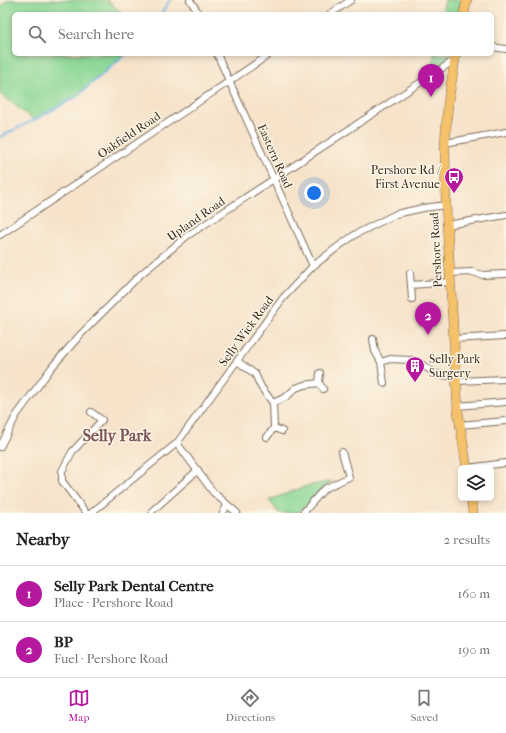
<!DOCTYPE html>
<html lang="en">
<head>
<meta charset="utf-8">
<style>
  body { margin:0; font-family:"IM FELL French Canon",serif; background:#f6f6f6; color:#222 }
  .controls { position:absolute; right:12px; bottom:12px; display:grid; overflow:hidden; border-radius:6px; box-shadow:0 2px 6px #0003 }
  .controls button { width:36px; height:36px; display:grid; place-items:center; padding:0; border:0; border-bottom:1px solid #e0e0e0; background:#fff; color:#222; font:20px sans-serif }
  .you { position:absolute; left:314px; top:193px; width:14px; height:14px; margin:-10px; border:3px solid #fff; border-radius:50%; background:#1a73e8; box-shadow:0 0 0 6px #1a73e833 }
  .badge { display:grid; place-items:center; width:26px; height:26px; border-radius:50%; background:#b5179e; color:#fff; font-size:13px; font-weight:700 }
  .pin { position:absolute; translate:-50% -33px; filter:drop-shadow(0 1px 2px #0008) }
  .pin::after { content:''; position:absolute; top:21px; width:14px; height:12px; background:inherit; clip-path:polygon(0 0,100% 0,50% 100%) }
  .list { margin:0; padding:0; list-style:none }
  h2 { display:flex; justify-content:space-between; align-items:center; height:52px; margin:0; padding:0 16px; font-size:17px }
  h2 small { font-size:13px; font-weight:400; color:#767676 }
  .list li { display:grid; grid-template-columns:26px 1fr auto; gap:12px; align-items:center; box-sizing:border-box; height:56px; padding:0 16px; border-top:1px solid #e0e0e0 }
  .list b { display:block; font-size:15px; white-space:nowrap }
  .list p { margin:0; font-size:13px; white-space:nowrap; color:#767676 }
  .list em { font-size:13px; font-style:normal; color:#767676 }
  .icon { flex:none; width:22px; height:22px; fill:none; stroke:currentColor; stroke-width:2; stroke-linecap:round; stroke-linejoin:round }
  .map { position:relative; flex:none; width:506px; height:513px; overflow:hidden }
  .search { position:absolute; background:#fff; box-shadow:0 2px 6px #0003; left:12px; right:12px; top:12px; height:44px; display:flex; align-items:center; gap:10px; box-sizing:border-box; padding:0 14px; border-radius:6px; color:#767676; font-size:15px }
  .sheet { height:164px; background:#fff }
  nav { display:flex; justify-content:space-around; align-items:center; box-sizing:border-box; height:56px; border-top:1px solid #e0e0e0; background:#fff; font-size:11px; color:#767676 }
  nav a { display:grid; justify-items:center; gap:2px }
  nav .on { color:#b5179e }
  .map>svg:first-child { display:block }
</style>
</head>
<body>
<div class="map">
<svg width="506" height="513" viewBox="0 0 506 513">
  <rect width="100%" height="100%" fill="#fcf5e5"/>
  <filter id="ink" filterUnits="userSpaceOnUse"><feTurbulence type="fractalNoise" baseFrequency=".025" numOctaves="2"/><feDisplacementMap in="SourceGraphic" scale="8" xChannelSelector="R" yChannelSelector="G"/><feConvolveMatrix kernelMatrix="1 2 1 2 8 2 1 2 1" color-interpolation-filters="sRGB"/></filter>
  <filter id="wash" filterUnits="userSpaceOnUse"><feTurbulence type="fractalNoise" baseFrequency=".012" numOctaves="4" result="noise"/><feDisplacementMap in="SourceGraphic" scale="16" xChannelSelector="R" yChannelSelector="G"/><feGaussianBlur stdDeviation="0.9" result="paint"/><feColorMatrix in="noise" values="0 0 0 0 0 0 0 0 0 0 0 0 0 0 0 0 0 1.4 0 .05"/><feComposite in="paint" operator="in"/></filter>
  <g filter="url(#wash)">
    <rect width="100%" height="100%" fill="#f6e3ca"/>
    <path fill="#8ad795" stroke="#62805a" d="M7,0H107L123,14H14V54H126L76,97L34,120L0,94V8Z
      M445,0H461L458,14H442Z
      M434,54H450L449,60L431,71Z
      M332,481L298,513H279L269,500L307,486Z"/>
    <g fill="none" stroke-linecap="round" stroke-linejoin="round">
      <path stroke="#6eb3e4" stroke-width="2" d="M161,14L170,0
        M0,137L34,120L76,97L126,54"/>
    </g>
  </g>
  <g filter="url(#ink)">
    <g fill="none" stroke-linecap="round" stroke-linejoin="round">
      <g stroke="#7c6b5a" stroke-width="8">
        <path id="minor" d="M190,0L199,14
          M330,14L351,0
          M492,47L506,49
          M217,54L313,266
          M445,143L506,132
          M447,225L506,215
          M0,235L270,54
          M410,273L412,299
          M449,273L472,272L483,275L506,274
          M411,285L450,282
          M373,339L375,351L381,362L384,383
          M453,339L505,336
          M237,361L255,374L261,387L273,403L274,428
          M381,362L390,359L411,360L418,362L436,374L456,377
          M320,373L319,383L323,389
          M456,381L506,379
          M273,403L286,397L296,388L304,385L319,383
          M457,406L506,402
          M459,425L506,421
          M267,437L274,428L282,431
          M177,443L213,492L237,513
          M0,447L16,416L52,367L81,334L140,275L187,236L450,63L454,62
          M467,468L506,463
          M152,511L198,470
          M86,513L62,481V471L72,452L102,420L91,412
          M91,513L177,443L283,298L313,266L339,246L356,234L396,214L423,208L446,205
          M223,513L227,505
          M303,513L324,489L349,477L342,452"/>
      </g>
      <g stroke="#7c6b5a" stroke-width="10">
        <path id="primary" d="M464,14L467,0
          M456,54L448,103L445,143L446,205L458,411L467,468
          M471,498L473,513"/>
      </g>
      <use href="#minor" stroke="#fff" stroke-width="6"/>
      <use href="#primary" stroke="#f5c16b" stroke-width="9"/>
    </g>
  </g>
  <defs>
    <g id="bus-pin" transform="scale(1)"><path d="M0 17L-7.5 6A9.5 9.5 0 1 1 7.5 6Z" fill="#b5179e" stroke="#fcf5e5"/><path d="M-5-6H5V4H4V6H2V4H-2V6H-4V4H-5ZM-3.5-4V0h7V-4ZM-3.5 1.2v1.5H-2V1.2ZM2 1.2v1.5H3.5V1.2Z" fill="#fff"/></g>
    <g id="building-pin" transform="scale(1)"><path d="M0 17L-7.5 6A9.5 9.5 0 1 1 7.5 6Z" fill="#b5179e" stroke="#fcf5e5"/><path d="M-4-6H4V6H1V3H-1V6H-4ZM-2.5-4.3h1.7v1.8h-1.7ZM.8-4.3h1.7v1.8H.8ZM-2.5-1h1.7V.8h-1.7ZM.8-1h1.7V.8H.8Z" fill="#fff"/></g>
  </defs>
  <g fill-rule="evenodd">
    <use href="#bus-pin" x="454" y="177"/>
    <use href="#building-pin" x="415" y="366"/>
  </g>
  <g text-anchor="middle" stroke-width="3" stroke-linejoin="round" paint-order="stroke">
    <g font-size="12" fill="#3b2a1e" stroke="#fcf5e5">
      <text transform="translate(129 135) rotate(-34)" y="4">Oakfield Road</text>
      <text transform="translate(275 156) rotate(66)" y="4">Eastern Road</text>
      <text transform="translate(196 219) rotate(-35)" y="4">Upland Road</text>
      <text transform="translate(436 250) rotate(-93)" y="4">Pershore Road</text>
      <text transform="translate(246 331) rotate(-54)" y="4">Selly Wick Road</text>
    </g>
    <g font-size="12" fill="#3b2a1e" stroke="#fcf5e5" text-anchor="end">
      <text x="440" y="174">Pershore Rd /<tspan x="440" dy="14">First Avenue</tspan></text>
      <text x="429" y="363" text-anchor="start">Selly Park<tspan x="429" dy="14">Surgery</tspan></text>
    </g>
    <g font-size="16" font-weight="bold" fill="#7a5458" stroke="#fcf5e5">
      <text x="117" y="441">Selly Park</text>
    </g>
  </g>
</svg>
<div class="controls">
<button><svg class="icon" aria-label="layers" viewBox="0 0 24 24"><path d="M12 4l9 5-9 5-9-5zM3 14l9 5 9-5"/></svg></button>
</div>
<div class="you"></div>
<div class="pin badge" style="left:431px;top:97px">1</div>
<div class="pin badge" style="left:428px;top:335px">2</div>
<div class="search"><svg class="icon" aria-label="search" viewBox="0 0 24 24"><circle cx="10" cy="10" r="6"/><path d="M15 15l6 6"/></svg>Search here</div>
</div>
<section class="sheet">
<h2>Nearby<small>2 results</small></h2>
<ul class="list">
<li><span class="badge">1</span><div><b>Selly Park Dental Centre</b><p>Place · Pershore Road</p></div><em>160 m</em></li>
<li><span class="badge">2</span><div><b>BP</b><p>Fuel · Pershore Road</p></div><em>190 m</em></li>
</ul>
</section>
<nav>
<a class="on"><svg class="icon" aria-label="map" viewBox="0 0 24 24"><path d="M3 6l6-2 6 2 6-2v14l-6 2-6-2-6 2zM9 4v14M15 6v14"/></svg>Map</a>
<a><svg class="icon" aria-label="directions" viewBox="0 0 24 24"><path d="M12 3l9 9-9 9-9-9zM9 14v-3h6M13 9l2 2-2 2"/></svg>Directions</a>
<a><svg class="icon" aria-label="saved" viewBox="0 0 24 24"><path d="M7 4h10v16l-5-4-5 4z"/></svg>Saved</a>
</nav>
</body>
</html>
